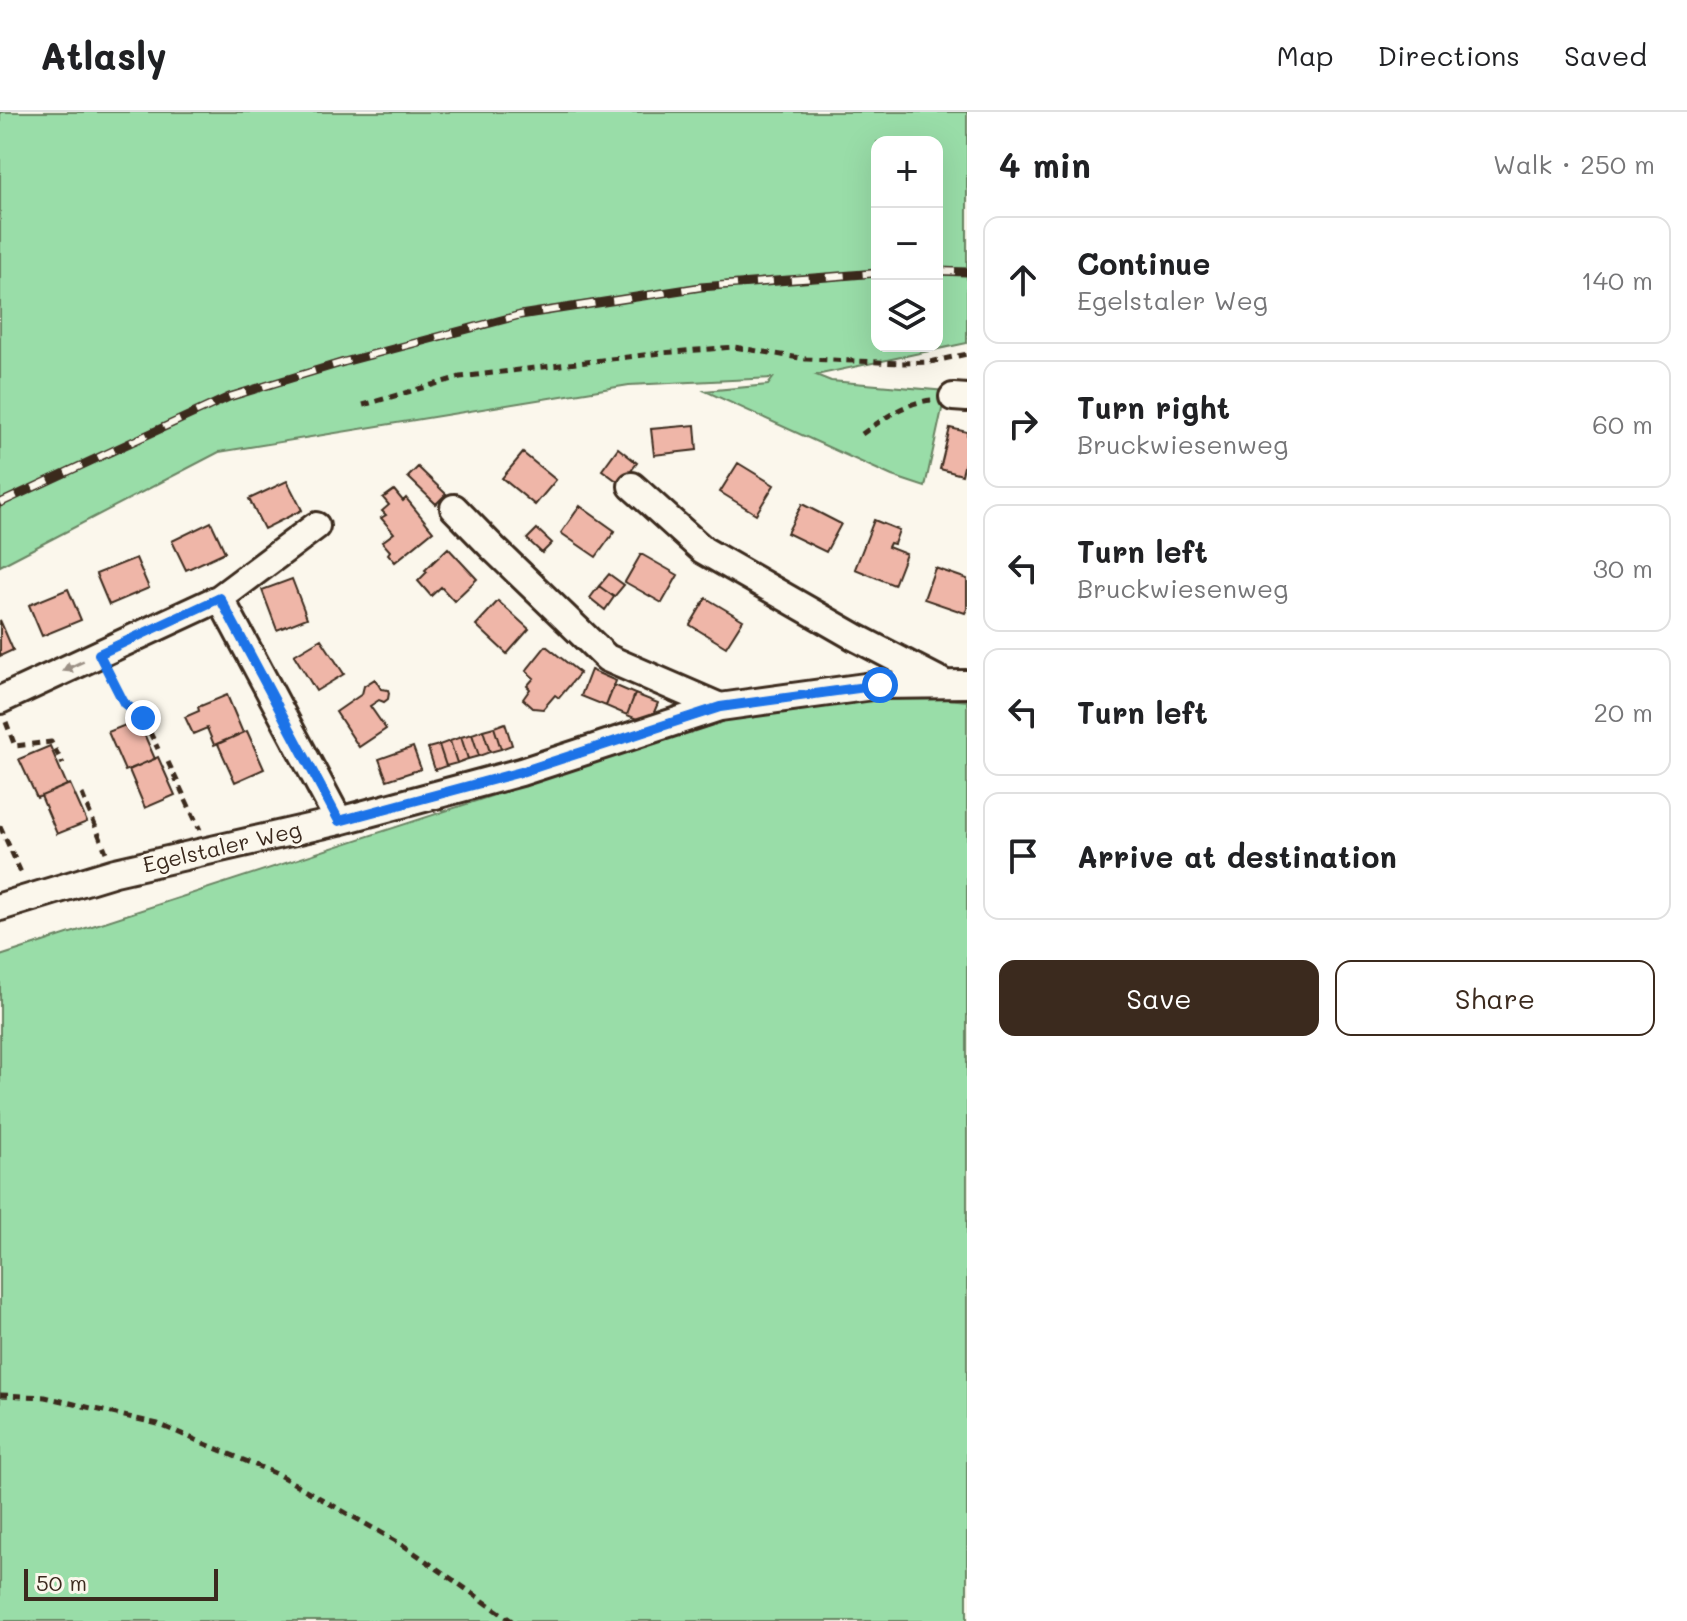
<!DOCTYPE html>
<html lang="en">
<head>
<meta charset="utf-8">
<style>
  body { margin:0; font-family:Mali,sans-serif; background:#f2f2f2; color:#202124 }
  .controls { position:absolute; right:24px; top:24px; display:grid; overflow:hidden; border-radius:16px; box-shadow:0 8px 32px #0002 }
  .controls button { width:72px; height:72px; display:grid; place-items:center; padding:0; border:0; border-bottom:2px solid #e0e0e0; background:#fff; color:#202124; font:40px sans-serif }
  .scale { position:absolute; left:24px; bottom:20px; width:194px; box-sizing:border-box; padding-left:8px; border:4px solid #3b2a1e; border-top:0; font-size:22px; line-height:28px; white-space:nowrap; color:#3b2a1e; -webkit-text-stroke:6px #fbf7ec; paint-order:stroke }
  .stop { position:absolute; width:24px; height:24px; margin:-18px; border:6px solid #1a73e8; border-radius:50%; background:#fff }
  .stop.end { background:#1a73e8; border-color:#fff; box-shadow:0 2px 8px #0008 }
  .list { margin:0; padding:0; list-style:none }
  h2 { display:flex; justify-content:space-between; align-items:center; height:104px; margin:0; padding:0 32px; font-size:34px }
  h2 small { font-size:26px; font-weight:400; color:#757577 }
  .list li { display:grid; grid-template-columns:52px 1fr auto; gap:24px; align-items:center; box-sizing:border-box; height:128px; margin:0 16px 16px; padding:0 16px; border:2px solid #e0e0e0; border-radius:16px }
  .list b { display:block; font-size:30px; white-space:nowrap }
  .list p { margin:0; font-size:26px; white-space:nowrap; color:#757577 }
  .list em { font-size:26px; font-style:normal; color:#757577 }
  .actions { display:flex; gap:16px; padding:24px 32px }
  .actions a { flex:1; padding:18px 0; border:2px solid #3b2a1e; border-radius:16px; text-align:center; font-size:28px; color:#3b2a1e }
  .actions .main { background:#3b2a1e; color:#fff }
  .icon { flex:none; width:44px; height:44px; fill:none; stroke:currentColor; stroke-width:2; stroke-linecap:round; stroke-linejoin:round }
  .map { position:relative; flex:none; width:967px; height:1509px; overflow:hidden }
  header { display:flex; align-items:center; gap:48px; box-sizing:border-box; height:112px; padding:0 40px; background:#fff; border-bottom:2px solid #e0e0e0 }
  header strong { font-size:38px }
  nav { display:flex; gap:44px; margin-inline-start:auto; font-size:28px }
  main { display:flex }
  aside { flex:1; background:#fff }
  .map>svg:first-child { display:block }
</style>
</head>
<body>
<header>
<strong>Atlasly</strong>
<nav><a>Map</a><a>Directions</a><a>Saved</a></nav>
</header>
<main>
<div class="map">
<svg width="967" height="1509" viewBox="0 0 967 1509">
  <rect width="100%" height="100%" fill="#fbf7ec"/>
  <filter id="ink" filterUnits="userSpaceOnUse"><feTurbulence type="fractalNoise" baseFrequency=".0125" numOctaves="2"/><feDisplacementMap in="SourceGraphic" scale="16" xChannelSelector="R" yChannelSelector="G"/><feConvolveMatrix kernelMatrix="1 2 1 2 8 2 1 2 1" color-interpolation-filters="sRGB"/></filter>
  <g filter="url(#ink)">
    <path fill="#99dda8" stroke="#6a8463" stroke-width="2" fill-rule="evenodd" d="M0,0H967V231L816,263L831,269L946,279L925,375L892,364L705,279L768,273L773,266L629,273L219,340L0,454ZM877,30H937V234H877Z
      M881,580L967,589V1509H0V844L599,649L725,604Z"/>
    <path fill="#efb6a8" stroke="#3b2a1e" stroke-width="2" d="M695,313L697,338L654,343L651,317Z
      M950,316L967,320V342L962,363L940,357Z
      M618,336L637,351L621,372L602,358Z
      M523,341L556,368L535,393L502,366Z
      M738,351L774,373L756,402L720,380Z
      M418,355L446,382L436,392L408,365Z
      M287,369L302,398L264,417L249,387Z
      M394,378L403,389L406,386L433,419L395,450L388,442L390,439L382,430L394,421L381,406L386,403L382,399L389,393L383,386Z
      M802,392L841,412L826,440L787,421Z
      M580,394L615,419L596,445L561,421Z
      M874,408L899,418L894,432L890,431L888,435L906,442L894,473L855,457Z
      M211,410L225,440L186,458L172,429Z
      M537,417L552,431L542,441L527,427Z
      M448,436L477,467L454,489L441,475L431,484L418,469L427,460L425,458Z
      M641,442L678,463L662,491L625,470Z
      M136,446L149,476L109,493L96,462Z
      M935,456L967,467V497L965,501L924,487Z
      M609,462L624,473L614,485L599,474Z
      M292,467L307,506L277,518L262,478Z
      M599,474L614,485L605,498L590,486Z
      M68,477L81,508L42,524L29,493Z
      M706,486L743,508L726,535L690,513Z
      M498,489L529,517L507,542L476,513Z
      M0,508L13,538L0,544Z
      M321,527L344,562L316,579L294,543Z
      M546,534L580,561L559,586L555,583L543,597L533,596L523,587L530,577L527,574L534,566L526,559Z
      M591,558L616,569L606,594L581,584Z
      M375,567L381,577L388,578L389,581L388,587L384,590L379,588L370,594L386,617L359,635L336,600L362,582L364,574Z
      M614,573L635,582L627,603L606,594Z
      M635,582L658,591L649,612L627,603Z
      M227,583L243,621L214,633L207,616L193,622L185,605L199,599L198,595Z
      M138,608L155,647L125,659L108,620Z
      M505,611L512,633L501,637L494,615Z
      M494,615L501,637L490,640L483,618Z
      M483,618L490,640L479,644L472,622Z
      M247,619L264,657L235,670L218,632Z
      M472,622L479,644L468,647L461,625Z
      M461,625L468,647L457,651L450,629Z
      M450,629L457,651L446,654L439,633Z
      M439,633L446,654L435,658L428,636Z
      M50,634L67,673L37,686L19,647Z
      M413,635L421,657L387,668L379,647Z
      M158,645L175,683L145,696L129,658Z
      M70,672L87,710L57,722L41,684Z"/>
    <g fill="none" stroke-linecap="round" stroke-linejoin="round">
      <g stroke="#3b2a1e" stroke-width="32">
        <path id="minor" d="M953,285L967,286
          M632,374L703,438L855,525L940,569
          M454,396L493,436L607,546L720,595
          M220,486L316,414
          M0,588L220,486L339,709
          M0,795L115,760L339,709L521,660L720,595L880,573L967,572"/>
      </g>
      <path stroke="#3b2a1e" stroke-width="5" stroke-dasharray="8 6" stroke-linecap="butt" d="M363,293L460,265L661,241L734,235L806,247L902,251L930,250L967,242
        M862,322C885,306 903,291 932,288
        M110,564L124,591L143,606L158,637
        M6,610L15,634L51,630L63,652
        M168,650L200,718
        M82,682L106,740
        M0,714L22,763
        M0,1283L45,1285L158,1312L279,1363L403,1433L512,1509"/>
      <use href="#minor" stroke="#fbf7ec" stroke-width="26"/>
      <g stroke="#3b2a1e" stroke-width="9">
        <path id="rail" d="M937,159L967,160
          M0,391L229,285L344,250L520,203L701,175L877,161"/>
      </g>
      <use href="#rail" stroke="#fbf7ec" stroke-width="6" stroke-dasharray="18" stroke-linecap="butt"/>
    </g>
    <defs><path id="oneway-solid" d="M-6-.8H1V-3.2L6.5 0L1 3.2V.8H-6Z" transform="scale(2)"/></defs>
    <use fill="#9b9085" href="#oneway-solid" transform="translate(73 554) rotate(155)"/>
  </g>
  <g fill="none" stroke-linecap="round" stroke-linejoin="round" filter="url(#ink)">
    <path stroke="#1a73e8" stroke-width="10" d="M143,606L124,591L99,542L220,486L339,709L521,660L720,595L880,573"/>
  </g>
  <g text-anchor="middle" stroke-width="6" stroke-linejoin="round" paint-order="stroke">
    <g font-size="22" fill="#3b2a1e" stroke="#fbf7ec">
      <text transform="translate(222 735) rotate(-13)" y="8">Egelstaler Weg</text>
    </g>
  </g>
</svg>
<div class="controls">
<button>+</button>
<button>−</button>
<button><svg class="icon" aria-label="layers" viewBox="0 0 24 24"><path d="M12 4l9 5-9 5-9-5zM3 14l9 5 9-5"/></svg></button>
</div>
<div class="scale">50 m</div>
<div class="stop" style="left:880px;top:573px"></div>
<div class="stop end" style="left:143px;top:606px"></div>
</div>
<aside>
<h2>4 min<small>Walk · 250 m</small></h2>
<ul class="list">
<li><svg class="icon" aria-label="ahead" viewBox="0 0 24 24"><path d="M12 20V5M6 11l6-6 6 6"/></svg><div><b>Continue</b><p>Egelstaler Weg</p></div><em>140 m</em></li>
<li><svg class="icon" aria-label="right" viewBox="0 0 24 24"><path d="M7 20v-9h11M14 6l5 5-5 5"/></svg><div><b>Turn right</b><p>Bruckwiesenweg</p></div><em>60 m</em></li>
<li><svg class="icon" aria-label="left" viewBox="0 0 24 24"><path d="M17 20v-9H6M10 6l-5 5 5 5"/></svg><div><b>Turn left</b><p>Bruckwiesenweg</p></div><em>30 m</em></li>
<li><svg class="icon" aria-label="left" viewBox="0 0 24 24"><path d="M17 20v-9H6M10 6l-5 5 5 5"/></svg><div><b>Turn left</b></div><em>20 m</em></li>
<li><svg class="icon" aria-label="arrive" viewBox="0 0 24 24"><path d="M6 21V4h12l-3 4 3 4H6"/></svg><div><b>Arrive at destination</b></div></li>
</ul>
<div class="actions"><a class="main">Save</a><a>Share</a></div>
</aside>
</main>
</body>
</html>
